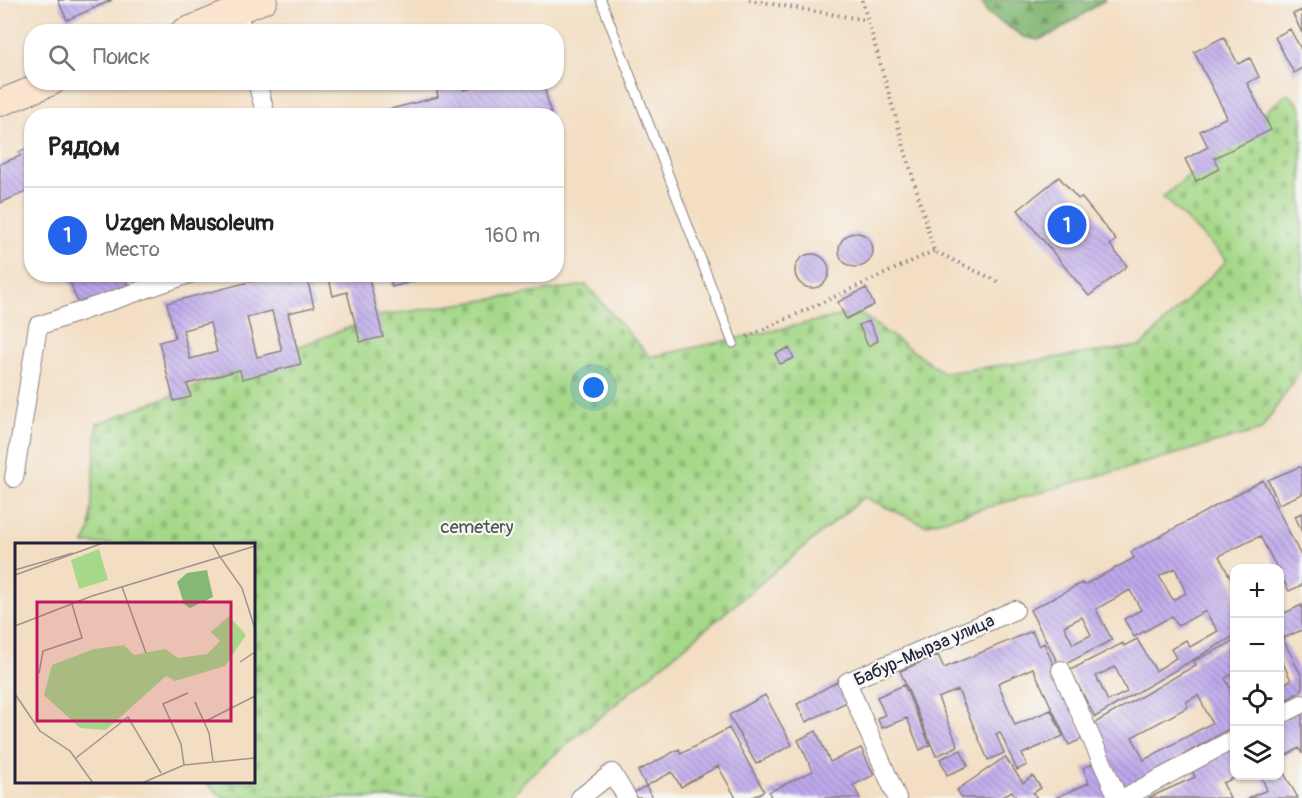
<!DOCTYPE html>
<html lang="ru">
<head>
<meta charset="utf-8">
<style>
  body { margin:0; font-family:Pangolin,sans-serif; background:#f2f2f2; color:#222 }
  .controls { position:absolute; right:18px; bottom:18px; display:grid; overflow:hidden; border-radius:12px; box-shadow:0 2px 4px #0004 }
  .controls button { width:54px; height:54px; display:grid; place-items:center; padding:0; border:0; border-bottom:2px solid #e0e0e0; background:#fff; color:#222; font:30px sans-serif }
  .you { position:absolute; left:594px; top:388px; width:21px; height:21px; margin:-15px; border:4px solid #fff; border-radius:50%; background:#1a73e8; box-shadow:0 0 0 9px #1a73e833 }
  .badge { display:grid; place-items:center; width:39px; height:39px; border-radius:50%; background:#2563eb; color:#fff; font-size:20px; font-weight:700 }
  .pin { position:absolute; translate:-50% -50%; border:3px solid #fff; box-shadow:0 2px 6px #0006 }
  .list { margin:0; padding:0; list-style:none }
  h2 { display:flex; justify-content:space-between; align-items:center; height:78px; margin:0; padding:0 24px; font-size:26px }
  h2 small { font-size:20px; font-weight:400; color:#767676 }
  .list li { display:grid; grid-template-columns:39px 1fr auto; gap:18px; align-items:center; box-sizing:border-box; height:96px; padding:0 24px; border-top:2px solid #e0e0e0 }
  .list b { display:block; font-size:22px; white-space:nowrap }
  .list p { margin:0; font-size:20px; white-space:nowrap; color:#767676 }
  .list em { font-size:20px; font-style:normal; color:#767676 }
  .icon { flex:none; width:33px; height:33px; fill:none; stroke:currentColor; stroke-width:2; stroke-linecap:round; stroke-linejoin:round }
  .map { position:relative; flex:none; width:1302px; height:798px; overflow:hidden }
  .search { position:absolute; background:#fff; box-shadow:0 2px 4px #0004; left:24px; top:24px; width:540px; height:66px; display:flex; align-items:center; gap:15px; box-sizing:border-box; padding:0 21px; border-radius:24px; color:#767676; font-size:22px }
  .panel { position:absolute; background:#fff; box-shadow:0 2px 4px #0004; left:24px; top:108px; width:540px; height:174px; border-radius:24px }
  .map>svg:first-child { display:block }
</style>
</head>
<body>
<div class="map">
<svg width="1302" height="798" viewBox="0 0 1302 798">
  <defs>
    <pattern id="forest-firs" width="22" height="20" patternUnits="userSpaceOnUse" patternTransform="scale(1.5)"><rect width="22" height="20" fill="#84b874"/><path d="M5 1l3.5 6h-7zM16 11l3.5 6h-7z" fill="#6c9560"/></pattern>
    <pattern id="cemetery-stones" width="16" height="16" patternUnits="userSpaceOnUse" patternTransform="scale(1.5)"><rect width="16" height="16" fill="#a5d888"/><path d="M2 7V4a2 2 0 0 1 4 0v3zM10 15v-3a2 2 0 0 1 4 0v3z" fill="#8eb976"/></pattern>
    <pattern id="building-back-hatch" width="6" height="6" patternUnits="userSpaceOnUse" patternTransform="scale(1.5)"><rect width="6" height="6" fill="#bea9eb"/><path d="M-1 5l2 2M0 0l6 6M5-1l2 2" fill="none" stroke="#9a89c0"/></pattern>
  </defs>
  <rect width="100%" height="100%" fill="#f6f6f2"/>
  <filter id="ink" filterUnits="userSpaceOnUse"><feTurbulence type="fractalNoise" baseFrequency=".0167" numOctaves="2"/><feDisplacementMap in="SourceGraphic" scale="12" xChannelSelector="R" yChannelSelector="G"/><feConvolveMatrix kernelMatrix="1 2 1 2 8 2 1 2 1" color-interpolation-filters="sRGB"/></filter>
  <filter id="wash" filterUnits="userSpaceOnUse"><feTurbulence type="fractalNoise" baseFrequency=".008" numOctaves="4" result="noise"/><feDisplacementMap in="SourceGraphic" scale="24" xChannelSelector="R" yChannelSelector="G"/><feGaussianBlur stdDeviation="1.35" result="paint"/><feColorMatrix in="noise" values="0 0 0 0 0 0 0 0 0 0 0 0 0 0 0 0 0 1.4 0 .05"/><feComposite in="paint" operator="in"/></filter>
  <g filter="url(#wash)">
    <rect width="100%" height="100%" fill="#f3dec3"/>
    <path fill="url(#forest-firs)" stroke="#536d58" stroke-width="1.5" d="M981,0H1105L1056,32L1038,40L1024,37L986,12Z"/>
    <path fill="url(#cemetery-stones)" stroke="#647d62" stroke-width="1.5" d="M1288,93L1302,108V368L1261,430L925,525L864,497L528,777L509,798H223L205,782H254V544H84L90,531L97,424L379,316L586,285L650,357L858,312L944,373L1141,346L1227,260L1163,197Z"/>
    <g id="blocks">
      <path fill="url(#building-back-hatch)" fill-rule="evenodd" d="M58,0H112L67,20Z
        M1302,10V33L1293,14Z
        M1290,29L1302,51V68L1294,73L1275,37Z
        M1224,37L1238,64L1250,58L1259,77L1247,83L1271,130L1214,158L1219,169L1196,181L1185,159L1208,147L1200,131L1227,117L1194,52Z
        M435,82H463L465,90L497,82H543L551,114L363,116L438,97Z
        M32,146V189L0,203V164L20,156L19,152Z
        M1059,177L1078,199L1081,197L1116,240L1110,245L1127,266L1089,296L1018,210Z
        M839 250a17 17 0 1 1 34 0a17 17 0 1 1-34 0Z
        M795 271a17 17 0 1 1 34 0a17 17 0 1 1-34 0Z
        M67,274H100L102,280L116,274H124L130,290L80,308Z
        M281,274H306L314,307L288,313L301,364L242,379L240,370L187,384L191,397L174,401L159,342L175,338L167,303ZM272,311L282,351L257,357L247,317ZM210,323L217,352L190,359L183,330Z
        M328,274H368L383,337L360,342L347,292L333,296Z
        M389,274H417L418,280L392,287Z
        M866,288L874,305L846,319L838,302Z
        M869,321L878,341L868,346L859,325Z
        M789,348L794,358L780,364L775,354Z
        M1299,467L1302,468V494L1279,504L1268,480Z
        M1263,480L1302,558V585L1289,591L1280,574V568H1277L1260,536L1219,556L1234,585V636L1095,717L1070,670L1123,643L1124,646L1137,639L1156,671L1176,658L1171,649L1186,640L1190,647L1218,631L1205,611L1178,626L1172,616L1134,637L1124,619L1141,610L1130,590L1096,609L1112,640L1060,667L1030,610L1082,583L1084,585L1134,558L1131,552ZM1175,568L1186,593L1173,600L1159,576ZM1082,617L1091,635L1073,644L1064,626ZM1115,667L1127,692L1108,701L1096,676Z
        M1302,513V532L1295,516Z
        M1302,605V630L1284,638L1280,629V615Z
        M1032,631L1039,646L1044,643L1084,738L1069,745L1033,668L998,683L1015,725L1051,710L1063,736L1022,754L1027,765L1017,770L1000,732L996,734L1004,753L988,760L958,690L938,698L958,746L936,756L900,671L938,655L944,668Z
        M1280,633L1302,677V691L1280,703V686L1291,680L1280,657Z
        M1234,641V673L1225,678L1234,697V726L1124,789L1093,724L1196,665L1194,661ZM1198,695L1212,723L1144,760L1132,737L1188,707L1186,702Z
        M840,680L851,700L806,722L797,704Z
        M904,685L930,745L920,750L907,718L882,728L877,718L885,715L877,697Z
        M765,695L792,745L756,764L729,715Z
        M1302,709V754L1299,748L1280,759V722Z
        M729,728L764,791L751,798H736L718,766L681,787L672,772L646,786L638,771L679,749L681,754Z
        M816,731L830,762L861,748L874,775L853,785L860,798H771L769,792L813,771L798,740Z
        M1234,746V776H1239L1223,783L1230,798H1148L1195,777L1192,770Z
        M961,750L968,766L947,775L940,759Z
        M1005,757L1023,783L1033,776L1041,788L1033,793L1037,798H1017L1012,791L1000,798H962L957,790Z
        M1098,762L1112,798H1055L1089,783L1083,768Z
        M1280,766L1298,798H1248L1267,790L1261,776H1280Z
        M646,786L653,798H636L633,793Z"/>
    </g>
  </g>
  <g filter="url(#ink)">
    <use href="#blocks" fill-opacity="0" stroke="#8a807f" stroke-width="1.5"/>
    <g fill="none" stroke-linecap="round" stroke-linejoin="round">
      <g stroke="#8a807f" stroke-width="11">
        <path id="service" d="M601,0L733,343"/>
      </g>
      <g stroke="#8a807f" stroke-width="20">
        <path id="minor" d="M237,10L243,32
          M257,82L266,116
          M14,478L38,326L189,274
          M1061,670L1118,798
          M1280,715L1302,704
          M580,798L612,773L627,798
          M897,798L847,682L1015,610
          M1124,798L1234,739"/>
      </g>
      <g stroke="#8a807f" stroke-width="28">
        <path id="secondary" d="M183,32L264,0
          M0,103L52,82"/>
      </g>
      <path stroke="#8a807f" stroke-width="4" stroke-dasharray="1.5 4.5" stroke-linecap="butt" d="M749,0L866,20
        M862,0L934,251L1001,283
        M747,337L934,251"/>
      <use href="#service" stroke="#fff" stroke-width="9"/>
      <use href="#minor" stroke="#fff" stroke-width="18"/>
      <use href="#secondary" stroke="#fbe5cf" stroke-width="26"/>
    </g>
  </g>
  <g text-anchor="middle" stroke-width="4.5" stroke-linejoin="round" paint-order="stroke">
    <g font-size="18" fill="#495952" stroke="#f6f6f2">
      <text x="477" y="533">cemetery</text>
    </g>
    <g font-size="18" fill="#22223b" stroke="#f6f6f2">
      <text transform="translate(924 650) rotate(-24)" y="6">Бабур-Мырза улица</text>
    </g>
  </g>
  <g transform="translate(15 543)">
    <rect width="240" height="240" fill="#f3dec3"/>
    <path d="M192,27L198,54L175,65L169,61L162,39L172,30Z" fill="#84b874"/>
    <path d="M214,73L231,92L210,123L160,138L151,133L91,187L65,185L29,152L37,122L79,106L109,102L119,112L150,106L163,115L192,111L205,98L196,89Z" fill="#a5d888"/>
    <path d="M84,6L93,37L64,46L56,17Z" fill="#a5d888"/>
    <path fill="none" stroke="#9f938d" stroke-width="1.5" d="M240,3L205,14L227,45L240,86M0,27L58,10M0,32L88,0M107,44L131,110M0,83L77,53L205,14L197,0M225,119L240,109M24,130L28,108L67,95L57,61M0,151L25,188L55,208L78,240M180,159L194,190L198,218M189,179L240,153M61,215L113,174L146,230M169,222L166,201L148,161L173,150M127,240L169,222L240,215"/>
    <path fill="#c2185b" fill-opacity="0.15" stroke="#c2185b" stroke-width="3" d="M22,59H216V178H22Z"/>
    <rect width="240" height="240" fill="none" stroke="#22223b" stroke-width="3"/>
  </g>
</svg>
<div class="controls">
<button>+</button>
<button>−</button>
<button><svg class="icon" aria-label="locate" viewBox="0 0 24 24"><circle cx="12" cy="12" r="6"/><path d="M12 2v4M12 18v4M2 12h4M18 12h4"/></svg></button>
<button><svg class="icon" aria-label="layers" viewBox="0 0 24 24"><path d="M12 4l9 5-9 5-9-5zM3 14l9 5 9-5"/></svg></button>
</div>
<div class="you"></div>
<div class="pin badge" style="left:1067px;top:225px">1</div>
<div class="search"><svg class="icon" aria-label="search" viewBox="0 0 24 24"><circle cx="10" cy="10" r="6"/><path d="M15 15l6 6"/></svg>Поиск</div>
<section class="panel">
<h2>Рядом<small></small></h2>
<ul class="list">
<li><span class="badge">1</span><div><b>Uzgen Mausoleum</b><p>Место</p></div><em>160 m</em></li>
</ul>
</section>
</div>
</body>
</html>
